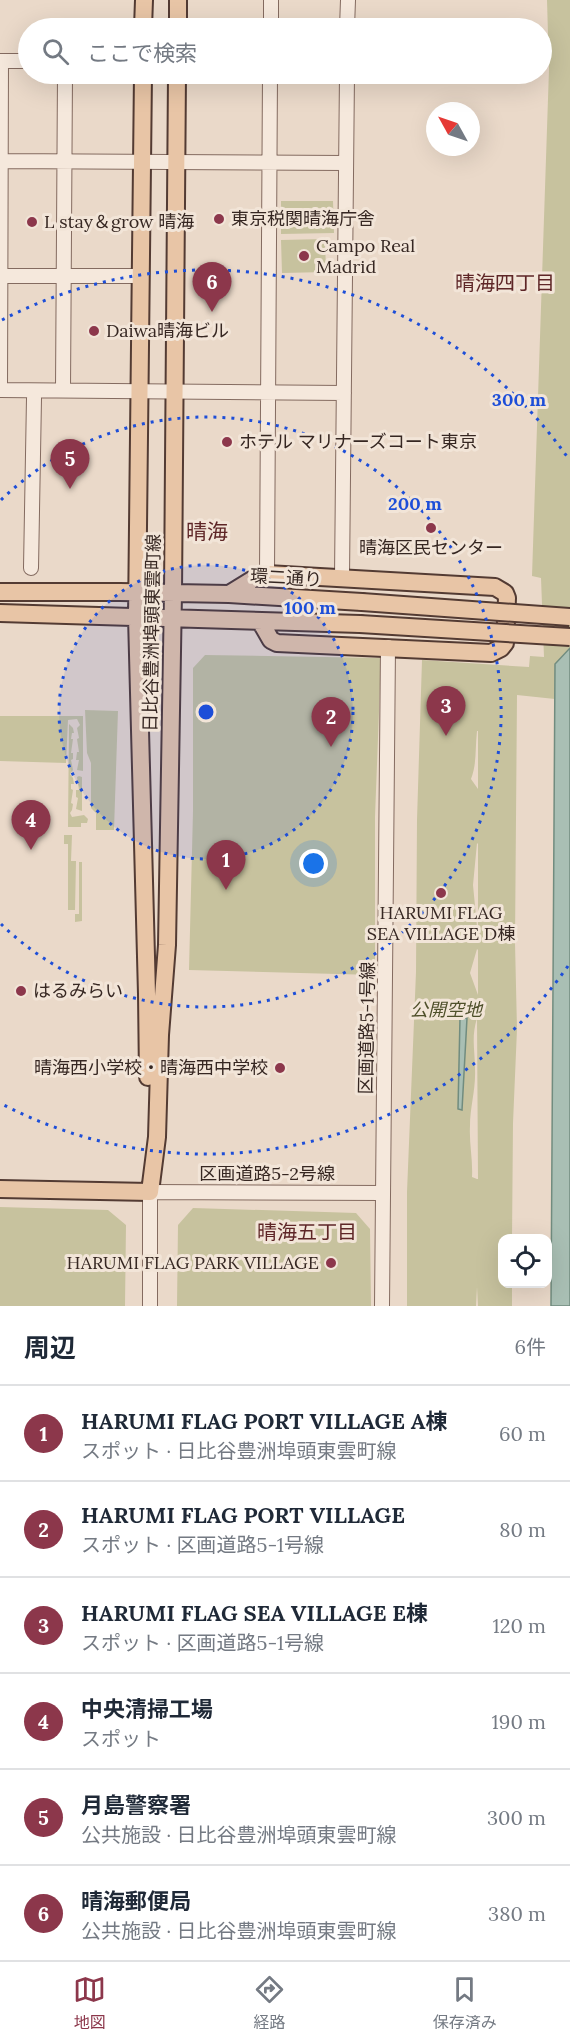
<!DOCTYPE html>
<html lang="ja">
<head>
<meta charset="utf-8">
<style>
  body { margin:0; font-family:Lora,"Noto Sans JP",serif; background:#f6f6f7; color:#1f2937 }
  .controls { position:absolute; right:18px; bottom:18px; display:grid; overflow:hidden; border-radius:12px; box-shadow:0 6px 24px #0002 }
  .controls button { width:54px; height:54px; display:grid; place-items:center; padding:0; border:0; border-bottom:2px solid #e0e1e3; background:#fff; color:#1f2937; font:30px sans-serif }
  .compass { position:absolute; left:426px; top:102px; width:54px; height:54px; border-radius:50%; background:#fff; box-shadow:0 6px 24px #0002; rotate:310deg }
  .you { position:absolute; left:314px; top:864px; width:21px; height:21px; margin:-15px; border:4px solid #fff; border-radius:50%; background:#1a73e8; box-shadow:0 0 0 9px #1a73e833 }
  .badge { display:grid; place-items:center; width:39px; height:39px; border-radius:50%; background:#8c374b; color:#fff; font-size:20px; font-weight:700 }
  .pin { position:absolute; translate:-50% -50px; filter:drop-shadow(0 2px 3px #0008) }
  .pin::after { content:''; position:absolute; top:32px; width:21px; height:18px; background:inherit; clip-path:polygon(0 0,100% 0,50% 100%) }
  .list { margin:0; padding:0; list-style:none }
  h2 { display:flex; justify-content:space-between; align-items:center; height:78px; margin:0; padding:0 24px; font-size:26px }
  h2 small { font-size:20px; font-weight:400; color:#747a83 }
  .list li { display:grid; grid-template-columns:39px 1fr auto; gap:18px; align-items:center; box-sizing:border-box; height:96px; padding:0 24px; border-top:2px solid #e0e1e3 }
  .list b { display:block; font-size:22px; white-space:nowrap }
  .list p { margin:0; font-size:20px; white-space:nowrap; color:#747a83 }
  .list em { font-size:20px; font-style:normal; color:#747a83 }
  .icon { flex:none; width:33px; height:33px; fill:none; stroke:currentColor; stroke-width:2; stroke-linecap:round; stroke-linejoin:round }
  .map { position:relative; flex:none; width:570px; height:1306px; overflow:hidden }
  .search { position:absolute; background:#fff; box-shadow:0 6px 24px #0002; left:18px; right:18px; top:18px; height:66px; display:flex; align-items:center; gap:15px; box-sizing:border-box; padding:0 21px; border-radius:33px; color:#747a83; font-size:22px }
  .sheet { height:654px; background:#fff }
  nav { display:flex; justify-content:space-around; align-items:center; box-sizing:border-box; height:84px; border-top:2px solid #e0e1e3; background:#fff; font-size:16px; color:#747a83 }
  nav a { display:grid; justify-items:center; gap:3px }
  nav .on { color:#8c374b }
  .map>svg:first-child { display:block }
</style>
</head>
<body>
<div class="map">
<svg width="570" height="1306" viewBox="0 0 570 1306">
  <rect width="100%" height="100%" fill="#ead9c9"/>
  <path fill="#c7c29e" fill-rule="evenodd" d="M547,0H570V648L555,664V699L517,695L515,943L517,1029L513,1123L512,1238H502V1284H512V1306H478L477,1287L476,1306H407V1192L416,972L417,820L422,660L529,667L530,656L544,657L541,578L532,576L549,69ZM477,731H478V789L471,779C477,764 475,748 477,731ZM477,843L478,844V937L473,885ZM477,949L478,950V995L470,973ZM477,1018L478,1179H477L472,1177C473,1160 469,1143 470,1126C470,1107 476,1089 475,1069C475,1050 471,1038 477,1018Z
    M281,201H333L334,233L281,234Z
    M325,239L326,272L282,273L281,240Z
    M205,655L381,658L375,817V975L189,970L193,811V668Z
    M85,710L118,711L114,830H96V813L91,808V763L87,753Z
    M0,716H83V771L77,770L79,760H76L77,752H79L77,739L79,738L77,728L80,725L77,719L68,720L66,763L0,761Z
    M69,724L73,728L74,733H72L71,739H73L71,753H73V759L71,760L73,770L70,774L73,778L74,784H71V789L73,790L71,803L73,804L72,810L70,813L72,817L84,815L88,819L87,823H81V827H68Z
    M79,776L82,777V811L76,809L78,798L76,797V790H79L77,777Z
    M64,835H72L71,861H76L75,910H68V844H64Z
    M79,862H82V921L75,922V914H79Z
    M0,1207L108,1210L126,1225L125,1306H0Z
    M193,1208L356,1213L370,1229L371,1306H177L178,1225Z"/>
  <path fill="#a9bfb4" stroke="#718c7f" stroke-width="1.5" d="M570,648V1306H551L555,664Z
    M460,1018H467L462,1110L458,1109Z"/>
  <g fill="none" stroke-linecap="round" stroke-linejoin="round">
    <g stroke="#846b60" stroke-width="16">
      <path id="minor" d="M271,28V0
        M347,28L348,0
        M0,61H28
        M0,161L346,163
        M0,276H140
        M63,389L65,74
        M0,390L344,393
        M0,390L1,61
        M31,568L34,398
        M267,574L270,74
        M342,578L347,74
        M150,1306V1192L383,1193
        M382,1306L388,647"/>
    </g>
    <g stroke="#533b33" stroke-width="20">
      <path id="major" d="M143,28L144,0
        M178,28V0
        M143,74L137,617L147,994L148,1077
        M0,592H120L229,594L362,602
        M229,594L255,578L267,574L495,587L505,593L507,598L505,643L501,648L491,653L277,643L271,640L260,621
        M0,613L360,624
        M0,1189L150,1192
        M150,1192L157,1137L160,1035L167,945L173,593L177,74"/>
    </g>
    <use href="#minor" stroke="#f5e8dc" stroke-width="14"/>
    <use href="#major" stroke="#e8c5a6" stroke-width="16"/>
    <g stroke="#533b33" stroke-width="20" stroke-linecap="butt">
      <path id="major-bridge" d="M362,602L570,617
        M360,624L570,637"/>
    </g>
    <use href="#major-bridge" stroke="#e8c5a6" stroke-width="16"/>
  </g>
  <circle cx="206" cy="712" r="147" fill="#1d4ed8" fill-opacity=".12"/>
  <g fill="none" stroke="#1d4ed8" stroke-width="3" stroke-dasharray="3 6">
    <circle cx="206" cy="712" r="147"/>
    <path d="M1 500A295 295 0 1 1 1 924"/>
    <path d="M568 966A442 442 0 0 1 2 1104M2 320A442 442 0 0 1 568 458"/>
  </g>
  <g fill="#8c374b" stroke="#f2e5d8" stroke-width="2">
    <circle cx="219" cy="219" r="6"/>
    <circle cx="32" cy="222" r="6"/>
    <circle cx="304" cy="256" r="6"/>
    <circle cx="94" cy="331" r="6"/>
    <circle cx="227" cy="442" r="6"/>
    <circle cx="431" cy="528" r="6"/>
    <circle cx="441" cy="893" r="6"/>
    <circle cx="21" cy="991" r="6"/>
    <circle cx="280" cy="1068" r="6"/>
    <circle cx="331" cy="1263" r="6"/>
  </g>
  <g text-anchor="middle" stroke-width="6" stroke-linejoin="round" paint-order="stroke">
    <g font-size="18" fill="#362722" stroke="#f2e5d8" text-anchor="start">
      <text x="231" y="225">東京税関晴海庁舎</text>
      <text x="44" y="228">L stay＆grow 晴海</text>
      <text x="316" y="252">Campo Real<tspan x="316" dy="21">Madrid</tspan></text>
      <text x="106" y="337">Daiwa晴海ビル</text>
      <text x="239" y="448">ホテル マリナーズコート東京</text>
      <text x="431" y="554" text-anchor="middle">晴海区民センター</text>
      <text x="441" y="919" text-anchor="middle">HARUMI FLAG<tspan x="441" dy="21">SEA VILLAGE D棟</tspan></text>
      <text x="33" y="997">はるみらい</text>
      <text x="268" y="1074" text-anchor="end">晴海西小学校・晴海西中学校</text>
      <text x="319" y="1269" text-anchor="end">HARUMI FLAG PARK VILLAGE</text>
    </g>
    <g font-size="18" fill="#362722" stroke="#f2e5d8">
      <text transform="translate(286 578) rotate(3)" y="6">環二通り</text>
      <text transform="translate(152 633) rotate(-89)" y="6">日比谷豊洲埠頭東雲町線</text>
      <text transform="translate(367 1028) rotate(-89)" y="6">区画道路5-1号線</text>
      <text x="267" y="1180">区画道路5-2号線</text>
    </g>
    <g font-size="18" font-style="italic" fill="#4f502b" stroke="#f2e5d8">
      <text x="446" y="1016">公開空地</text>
    </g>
    <g font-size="20" fill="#5e2627" stroke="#f2e5d8">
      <text x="505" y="290">晴海四丁目</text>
      <text x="307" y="1239">晴海五丁目</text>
    </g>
    <g font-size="21" fill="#5e2627" stroke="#f2e5d8">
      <text x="207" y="539">晴海</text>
    </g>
  </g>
  <circle cx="206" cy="712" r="9" fill="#1d4ed8" stroke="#f2e5d8" stroke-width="3"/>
  <g font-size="18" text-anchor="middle" font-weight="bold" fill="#1d4ed8" stroke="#f2e5d8" stroke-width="6" stroke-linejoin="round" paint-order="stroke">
    <text x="519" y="406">300 m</text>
    <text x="415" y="510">200 m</text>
    <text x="310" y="614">100 m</text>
  </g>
</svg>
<div class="controls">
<button><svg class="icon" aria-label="locate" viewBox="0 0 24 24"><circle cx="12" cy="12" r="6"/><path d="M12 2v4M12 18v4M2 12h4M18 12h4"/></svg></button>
</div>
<svg class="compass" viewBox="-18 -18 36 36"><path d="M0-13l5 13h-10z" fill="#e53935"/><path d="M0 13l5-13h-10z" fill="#747a83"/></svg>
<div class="you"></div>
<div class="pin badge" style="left:226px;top:890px">1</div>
<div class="pin badge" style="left:331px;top:747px">2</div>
<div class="pin badge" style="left:446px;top:736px">3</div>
<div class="pin badge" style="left:31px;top:850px">4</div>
<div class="pin badge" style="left:70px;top:489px">5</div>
<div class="pin badge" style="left:212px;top:312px">6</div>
<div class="search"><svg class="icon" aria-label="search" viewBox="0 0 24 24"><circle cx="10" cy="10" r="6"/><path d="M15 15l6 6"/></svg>ここで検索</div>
</div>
<section class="sheet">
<h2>周辺<small>6件</small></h2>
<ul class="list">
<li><span class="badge">1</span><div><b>HARUMI FLAG PORT VILLAGE A棟</b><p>スポット · 日比谷豊洲埠頭東雲町線</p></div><em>60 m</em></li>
<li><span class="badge">2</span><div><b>HARUMI FLAG PORT VILLAGE</b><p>スポット · 区画道路5-1号線</p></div><em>80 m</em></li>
<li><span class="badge">3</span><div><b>HARUMI FLAG SEA VILLAGE E棟</b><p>スポット · 区画道路5-1号線</p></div><em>120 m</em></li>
<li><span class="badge">4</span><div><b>中央清掃工場</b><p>スポット</p></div><em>190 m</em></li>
<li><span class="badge">5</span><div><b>月島警察署</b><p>公共施設 · 日比谷豊洲埠頭東雲町線</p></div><em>300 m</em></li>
<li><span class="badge">6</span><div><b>晴海郵便局</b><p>公共施設 · 日比谷豊洲埠頭東雲町線</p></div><em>380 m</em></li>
</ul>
</section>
<nav>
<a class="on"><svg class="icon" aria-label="map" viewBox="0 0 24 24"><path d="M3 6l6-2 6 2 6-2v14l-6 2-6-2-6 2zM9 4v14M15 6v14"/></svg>地図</a>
<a><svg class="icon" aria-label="directions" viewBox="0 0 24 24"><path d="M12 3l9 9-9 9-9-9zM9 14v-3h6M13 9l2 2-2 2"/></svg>経路</a>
<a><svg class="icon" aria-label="saved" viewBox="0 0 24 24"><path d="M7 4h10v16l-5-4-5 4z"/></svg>保存済み</a>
</nav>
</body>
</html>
